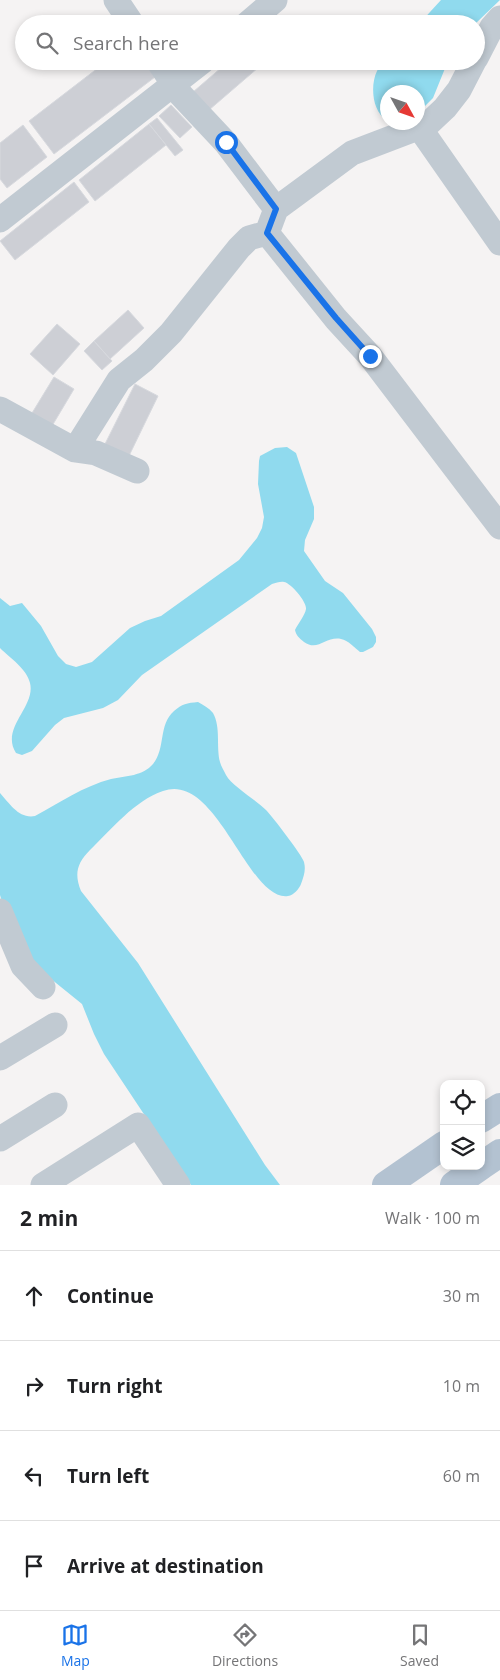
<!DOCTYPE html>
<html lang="en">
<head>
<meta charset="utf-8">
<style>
  body { margin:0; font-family:"Open Sans",sans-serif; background:#f2f2f2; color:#202124 }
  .controls { position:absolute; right:15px; bottom:15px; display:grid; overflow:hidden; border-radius:10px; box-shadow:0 2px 8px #0003 }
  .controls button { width:45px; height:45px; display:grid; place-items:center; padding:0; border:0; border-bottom:1px solid #e0e0e0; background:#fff; color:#202124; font:25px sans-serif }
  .compass { position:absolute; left:380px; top:85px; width:45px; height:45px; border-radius:50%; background:#fff; box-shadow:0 2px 8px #0003; rotate:130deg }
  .stop { position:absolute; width:15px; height:15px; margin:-11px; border:4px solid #1a73e8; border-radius:50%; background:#fff }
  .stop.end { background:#1a73e8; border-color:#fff; box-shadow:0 1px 5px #0008 }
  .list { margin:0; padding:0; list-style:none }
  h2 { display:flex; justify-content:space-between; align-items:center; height:65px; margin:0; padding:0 20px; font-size:21px }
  h2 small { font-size:16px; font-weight:400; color:#757577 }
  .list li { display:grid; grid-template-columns:32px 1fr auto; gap:15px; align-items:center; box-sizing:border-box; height:90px; padding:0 20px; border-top:1px solid #e0e0e0 }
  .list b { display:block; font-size:19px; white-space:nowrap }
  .list em { font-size:16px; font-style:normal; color:#757577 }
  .icon { flex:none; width:28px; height:28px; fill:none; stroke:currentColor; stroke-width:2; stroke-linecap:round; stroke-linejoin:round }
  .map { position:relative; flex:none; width:500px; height:1185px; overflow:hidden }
  .search { position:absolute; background:#fff; box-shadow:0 2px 8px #0003; left:15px; right:15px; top:15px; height:55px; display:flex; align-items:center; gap:12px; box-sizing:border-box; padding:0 18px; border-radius:28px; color:#757577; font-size:19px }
  .sheet { height:425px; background:#fff }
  nav { display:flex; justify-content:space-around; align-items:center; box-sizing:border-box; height:70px; border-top:1px solid #e0e0e0; background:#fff; font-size:14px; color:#757577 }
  nav a { display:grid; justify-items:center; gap:2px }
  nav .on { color:#1a73e8 }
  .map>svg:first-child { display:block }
</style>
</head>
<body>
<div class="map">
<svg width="500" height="1185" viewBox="0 0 500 1185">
  <rect width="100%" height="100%" fill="#f5f3f3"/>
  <path fill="#90daee" d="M441,0H500L475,24H419Z
    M385,61H448L433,98L418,113V92H388L387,120C372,112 370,85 377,71C379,67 382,64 385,61Z
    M287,447L296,453L314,507V519L305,540L304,551L325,581L343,593L372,629L376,637V642L373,647L363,652H360C355,648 348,640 341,639C326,636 318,652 304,642C299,638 296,635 295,630C298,624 305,615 306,609C307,602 291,583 284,582C281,581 276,583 272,584L142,675L118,700L103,708L64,718L55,725L32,751L22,755L16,753C0,728 36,707 30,683C27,669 10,658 0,648V598L10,606L22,603L41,626L58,656L66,664L76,667L92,662L130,628L145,621L161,616L239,560L257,538L262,528L264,517L258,484L259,461L260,456L275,448Z
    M198,702C203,705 209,708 213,713C221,727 216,747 220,762C221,766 224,771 226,775C232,786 256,800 266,810C272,816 302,855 304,862C306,870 304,876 301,884C299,889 294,895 288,896C248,902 217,771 163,791C134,801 112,829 90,850C77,863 74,874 81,891L138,963L265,1165L280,1185H191L104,1054L94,1034L82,1004L35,966L3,905L0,895V793C10,804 19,819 35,816C59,803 84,786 111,779C126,776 143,776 153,764C166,748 158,725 174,711C182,704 187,703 198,702Z"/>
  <path fill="#cdcfd5" stroke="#d7d9de" d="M107,61H143L155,77L54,154L29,121Z
    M229,61H266L209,110L193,92Z
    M171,105L192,127L180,138L159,116Z
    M157,118L183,150L175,156L149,124Z
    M149,124L166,145L95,201L79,180Z
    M23,125L47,157L7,188L0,179V143Z
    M74,182L89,202L15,260L0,241Z
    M128,310L144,328L110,359L94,341Z
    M57,324L80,344L53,375L30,354Z
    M94,341L112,361L102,370L84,351Z
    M54,377L74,389L49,431L29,418Z
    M135,384L158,396L126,462L102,450Z"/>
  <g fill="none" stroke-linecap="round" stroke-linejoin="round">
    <path stroke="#c1cad2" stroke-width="25" d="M116,0L132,24
      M247,24L275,0
      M476,58L492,27L500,18
      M158,61L181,95L226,143L276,209L267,233L336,319L370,356L500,527
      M419,127L500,243
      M276,209L352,153L428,124L445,108L459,90L474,61
      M0,220L203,61
      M0,409L75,450L96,453L137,471
      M75,450L119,380L144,360L171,333L239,248L249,238L267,233
      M0,911L23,966L43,987
      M0,1058L55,1025
      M0,1139L55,1105
      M43,1185L138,1125L178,1185"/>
    <path stroke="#b3c2d1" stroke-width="28" d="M481,1119L500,1107
      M481,1166L500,1153
      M386,1185L444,1145
      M454,1185L481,1166"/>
  </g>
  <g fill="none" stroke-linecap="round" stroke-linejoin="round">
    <path stroke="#1a73e8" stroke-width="6" d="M226,142L276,209L267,233L336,318L370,356"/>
  </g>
</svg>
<div class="controls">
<button><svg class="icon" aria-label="locate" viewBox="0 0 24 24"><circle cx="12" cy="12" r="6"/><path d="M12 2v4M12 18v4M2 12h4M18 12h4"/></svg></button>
<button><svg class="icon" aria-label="layers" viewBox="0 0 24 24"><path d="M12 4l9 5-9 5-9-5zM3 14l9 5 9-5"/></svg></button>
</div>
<svg class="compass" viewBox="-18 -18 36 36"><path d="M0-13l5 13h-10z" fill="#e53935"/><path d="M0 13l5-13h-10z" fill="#757577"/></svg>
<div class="stop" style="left:226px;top:142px"></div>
<div class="stop end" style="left:370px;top:356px"></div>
<div class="search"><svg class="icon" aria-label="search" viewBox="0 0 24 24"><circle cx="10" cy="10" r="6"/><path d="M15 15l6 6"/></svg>Search here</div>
</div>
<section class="sheet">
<h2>2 min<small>Walk · 100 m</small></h2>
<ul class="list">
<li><svg class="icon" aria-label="ahead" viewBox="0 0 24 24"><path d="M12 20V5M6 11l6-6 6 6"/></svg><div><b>Continue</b></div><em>30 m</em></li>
<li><svg class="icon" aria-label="right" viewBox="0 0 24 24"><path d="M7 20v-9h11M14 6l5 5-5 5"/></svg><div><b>Turn right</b></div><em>10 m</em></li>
<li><svg class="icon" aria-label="left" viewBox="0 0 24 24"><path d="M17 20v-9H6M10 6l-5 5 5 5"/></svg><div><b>Turn left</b></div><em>60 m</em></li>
<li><svg class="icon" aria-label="arrive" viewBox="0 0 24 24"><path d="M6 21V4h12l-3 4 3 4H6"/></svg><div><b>Arrive at destination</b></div></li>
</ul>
</section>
<nav>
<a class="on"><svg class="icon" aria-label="map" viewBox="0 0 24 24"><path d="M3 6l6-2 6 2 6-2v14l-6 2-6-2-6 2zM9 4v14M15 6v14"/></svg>Map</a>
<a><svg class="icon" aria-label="directions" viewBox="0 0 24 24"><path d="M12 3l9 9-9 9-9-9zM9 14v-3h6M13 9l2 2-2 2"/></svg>Directions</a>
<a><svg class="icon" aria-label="saved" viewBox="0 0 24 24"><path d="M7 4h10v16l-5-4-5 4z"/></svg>Saved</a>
</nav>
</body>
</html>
